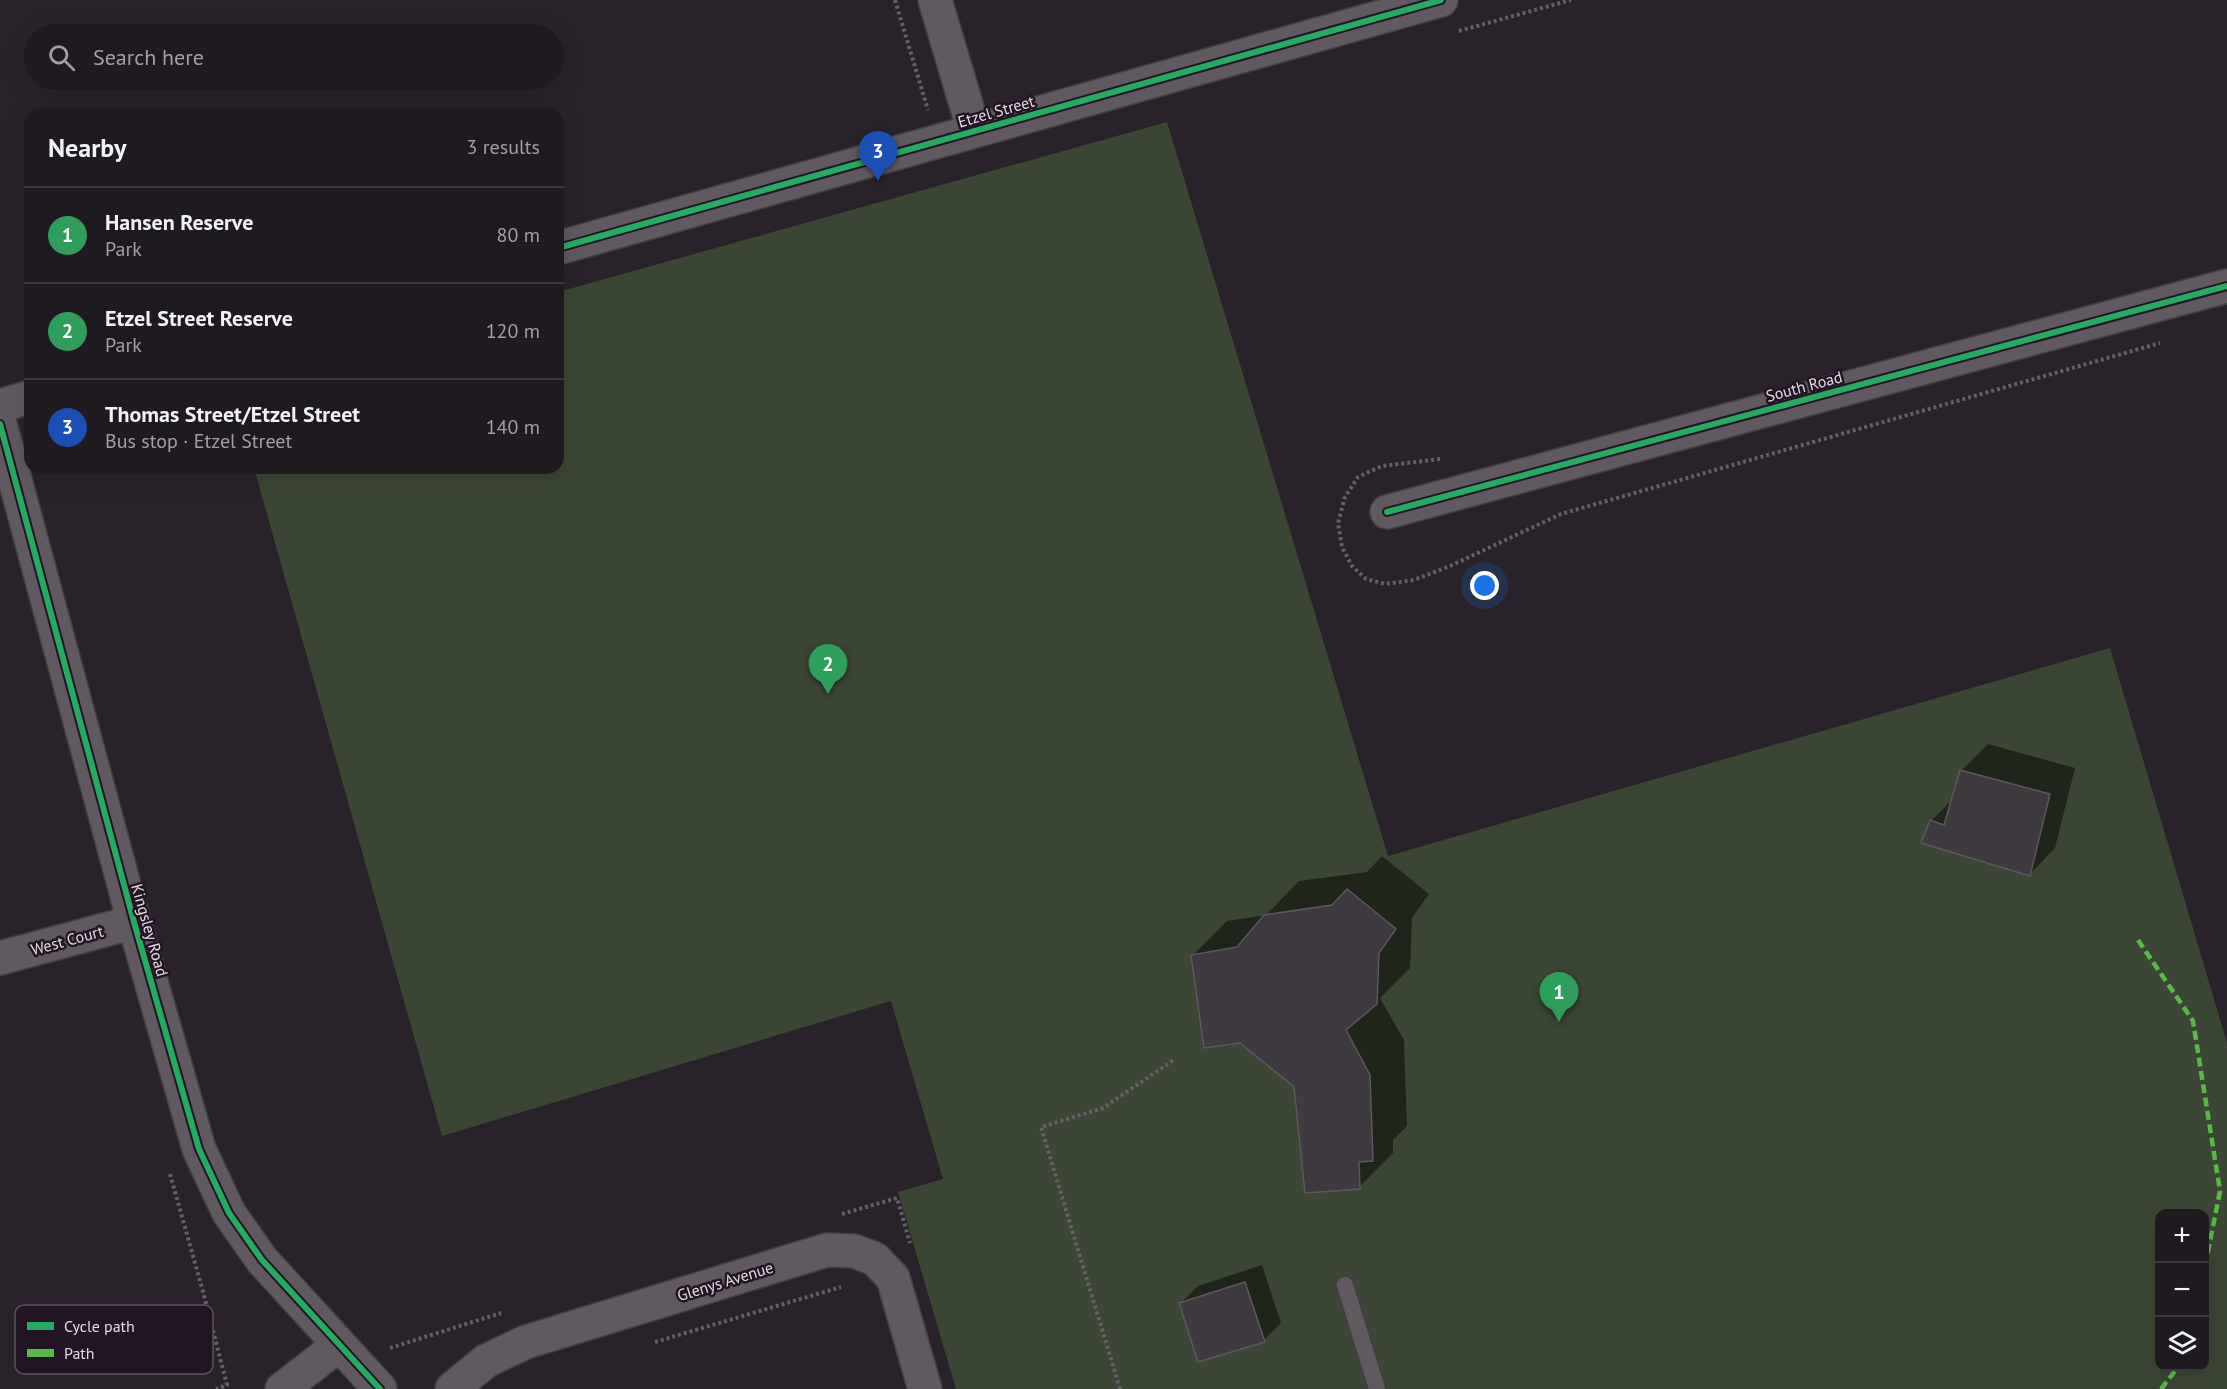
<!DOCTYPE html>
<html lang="en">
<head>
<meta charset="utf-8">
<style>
  body { margin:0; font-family:"PT Sans",sans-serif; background:#2c272d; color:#f1f3f6 }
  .controls { position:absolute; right:18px; bottom:18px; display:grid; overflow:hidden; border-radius:12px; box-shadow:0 6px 24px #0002 }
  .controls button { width:54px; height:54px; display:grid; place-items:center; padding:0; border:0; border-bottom:2px solid #3c383e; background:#1f1a20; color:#f1f3f6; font:30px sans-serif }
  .you { position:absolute; left:1485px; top:586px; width:21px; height:21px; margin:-15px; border:4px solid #fff; border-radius:50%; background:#1a73e8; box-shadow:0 0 0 9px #1a73e833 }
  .badge { display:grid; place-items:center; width:39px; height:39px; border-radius:50%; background:#a39aa4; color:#fff; font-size:20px; font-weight:700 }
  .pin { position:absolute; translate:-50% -50px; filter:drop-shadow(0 2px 3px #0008) }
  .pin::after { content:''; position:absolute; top:32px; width:21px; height:18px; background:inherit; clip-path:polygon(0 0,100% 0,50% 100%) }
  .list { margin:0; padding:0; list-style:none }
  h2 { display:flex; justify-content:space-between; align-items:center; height:78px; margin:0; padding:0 24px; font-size:26px }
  h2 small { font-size:20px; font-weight:400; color:#a1a1a5 }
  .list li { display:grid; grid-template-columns:39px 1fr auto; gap:18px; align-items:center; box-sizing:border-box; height:96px; padding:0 24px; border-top:2px solid #3c383e }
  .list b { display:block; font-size:22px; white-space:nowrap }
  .list p { margin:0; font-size:20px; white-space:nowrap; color:#a1a1a5 }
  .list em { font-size:20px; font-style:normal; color:#a1a1a5 }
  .icon { flex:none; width:33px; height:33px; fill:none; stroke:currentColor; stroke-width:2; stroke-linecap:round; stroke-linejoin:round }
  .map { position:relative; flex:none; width:2227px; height:1389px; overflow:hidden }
  .search { position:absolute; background:#1f1a20; box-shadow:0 6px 24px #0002; left:24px; top:24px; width:540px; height:66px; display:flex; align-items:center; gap:15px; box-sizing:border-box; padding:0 21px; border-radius:33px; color:#a1a1a5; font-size:22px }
  .panel { position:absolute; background:#1f1a20; box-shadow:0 6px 24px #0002; left:24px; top:108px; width:540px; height:366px; border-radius:18px }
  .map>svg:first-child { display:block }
</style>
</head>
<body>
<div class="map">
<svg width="2227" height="1389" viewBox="0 0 2227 1389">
  <rect width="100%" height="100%" fill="#29222a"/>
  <path fill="#3c4634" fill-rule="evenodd" d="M1167,122L1388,856L2110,648L2227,1043V1389H956L898,1192L943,1179L891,1001L442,1136L254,468H558V292ZM2160,1214H2204V1366H2160Z"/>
  <path fill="#0007" d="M1988,744L2075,768L2055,848L2029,875L1931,821L1953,799L1961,771Z
    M1382,856L1429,894L1412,918L1410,968L1380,998L1404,1040L1407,1126L1393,1140V1153L1359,1187L1295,1087L1240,1042L1193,955L1227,921L1266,915L1299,881L1367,872Z
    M1262,1265L1281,1323L1264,1340L1180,1304L1198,1286Z"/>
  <path fill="#3f3940" stroke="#5d575e" stroke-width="1.5" d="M1960,770L2050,794L2030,876L1921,843L1930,820L1944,825Z
    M1347,889L1396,929L1379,953L1377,1004L1346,1030L1370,1075L1373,1161L1359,1162L1360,1189L1305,1193L1294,1087L1240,1043L1204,1048L1191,955L1237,947L1264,915L1332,905Z
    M1245,1282L1265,1342L1198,1362L1179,1303Z"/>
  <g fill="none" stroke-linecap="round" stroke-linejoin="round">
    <g stroke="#433d44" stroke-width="20">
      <path id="service" d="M1345,1285L1377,1389"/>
    </g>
    <g stroke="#433d44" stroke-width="36">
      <path id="minor" d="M935,0L974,131
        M558,248L1441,0
        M0,406L30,397
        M0,424L134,922L199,1149L229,1213L262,1260L380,1389
        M1387,512L2227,286
        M0,958L134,922
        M282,1389L339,1345
        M452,1389L486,1361L526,1342L827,1250L854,1251L875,1259L893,1278L925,1389"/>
    </g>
    <path stroke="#655f66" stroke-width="4" stroke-dasharray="3 3" stroke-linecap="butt" d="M895,0L928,110
      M1459,31L1571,0
      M1440,459L1382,466L1358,477L1345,497L1338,523L1342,547L1352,566L1366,579L1385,584L1414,580L1450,566L1561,514L2160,343
      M170,1174L202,1288L227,1385L216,1389
      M842,1214L897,1198L910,1243
      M655,1342L841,1287
      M390,1348L501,1313
      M1120,1389L1041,1127L1103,1108L1175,1059"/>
    <use href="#service" stroke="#605960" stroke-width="16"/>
    <use href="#minor" stroke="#605960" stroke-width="33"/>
    <path stroke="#58b947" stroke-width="4.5" stroke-dasharray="9 4.5" stroke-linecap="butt" d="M2138,940L2193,1021L2220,1191L2204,1272
      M2161,1389L2179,1366"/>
    <g stroke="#221523" stroke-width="10">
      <path id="cycleway" d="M558,248L1441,0
        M0,424L134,922L199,1149L229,1213L262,1260L380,1389
        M1387,512L2227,286"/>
    </g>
    <use href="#cycleway" stroke="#26ab63" stroke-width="6"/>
  </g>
  <g text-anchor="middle" stroke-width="5" stroke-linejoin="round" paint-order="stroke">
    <g font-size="16" fill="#e5dbe5" stroke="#221523">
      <text transform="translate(996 111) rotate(-16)" y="6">Etzel Street</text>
      <text transform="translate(1804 386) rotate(-15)" y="6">South Road</text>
      <text transform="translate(150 930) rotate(74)" y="6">Kingsley Road</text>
      <text transform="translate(67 940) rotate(-15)" y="6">West Court</text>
      <text transform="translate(725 1281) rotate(-17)" y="6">Glenys Avenue</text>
    </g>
  </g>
  <rect x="15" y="1305" width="198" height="69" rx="9" fill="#221523" stroke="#5c505d" stroke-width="1.5"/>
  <rect x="27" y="1322" width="27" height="8" fill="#26ab63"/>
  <rect x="27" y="1349" width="27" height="8" fill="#58b947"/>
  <g font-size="16" fill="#e5dbe5">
    <text x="64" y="1332">Cycle path</text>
    <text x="64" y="1359">Path</text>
  </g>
</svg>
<div class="controls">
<button>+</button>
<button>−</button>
<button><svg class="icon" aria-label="layers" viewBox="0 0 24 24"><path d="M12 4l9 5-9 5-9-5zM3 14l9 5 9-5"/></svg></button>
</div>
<div class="you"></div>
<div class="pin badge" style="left:1559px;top:1022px;background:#2e9e5b">1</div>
<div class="pin badge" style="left:828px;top:694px;background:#2e9e5b">2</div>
<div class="pin badge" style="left:878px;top:181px;background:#1a4fb4">3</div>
<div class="search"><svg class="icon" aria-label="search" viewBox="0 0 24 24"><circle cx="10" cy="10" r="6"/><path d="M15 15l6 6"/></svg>Search here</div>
<section class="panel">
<h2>Nearby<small>3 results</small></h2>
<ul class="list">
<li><span class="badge" style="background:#2e9e5b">1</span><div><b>Hansen Reserve</b><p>Park</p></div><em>80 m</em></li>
<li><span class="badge" style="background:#2e9e5b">2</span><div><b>Etzel Street Reserve</b><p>Park</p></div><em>120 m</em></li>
<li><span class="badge" style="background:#1a4fb4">3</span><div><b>Thomas Street/Etzel Street</b><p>Bus stop · Etzel Street</p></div><em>140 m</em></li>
</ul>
</section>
</div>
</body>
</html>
